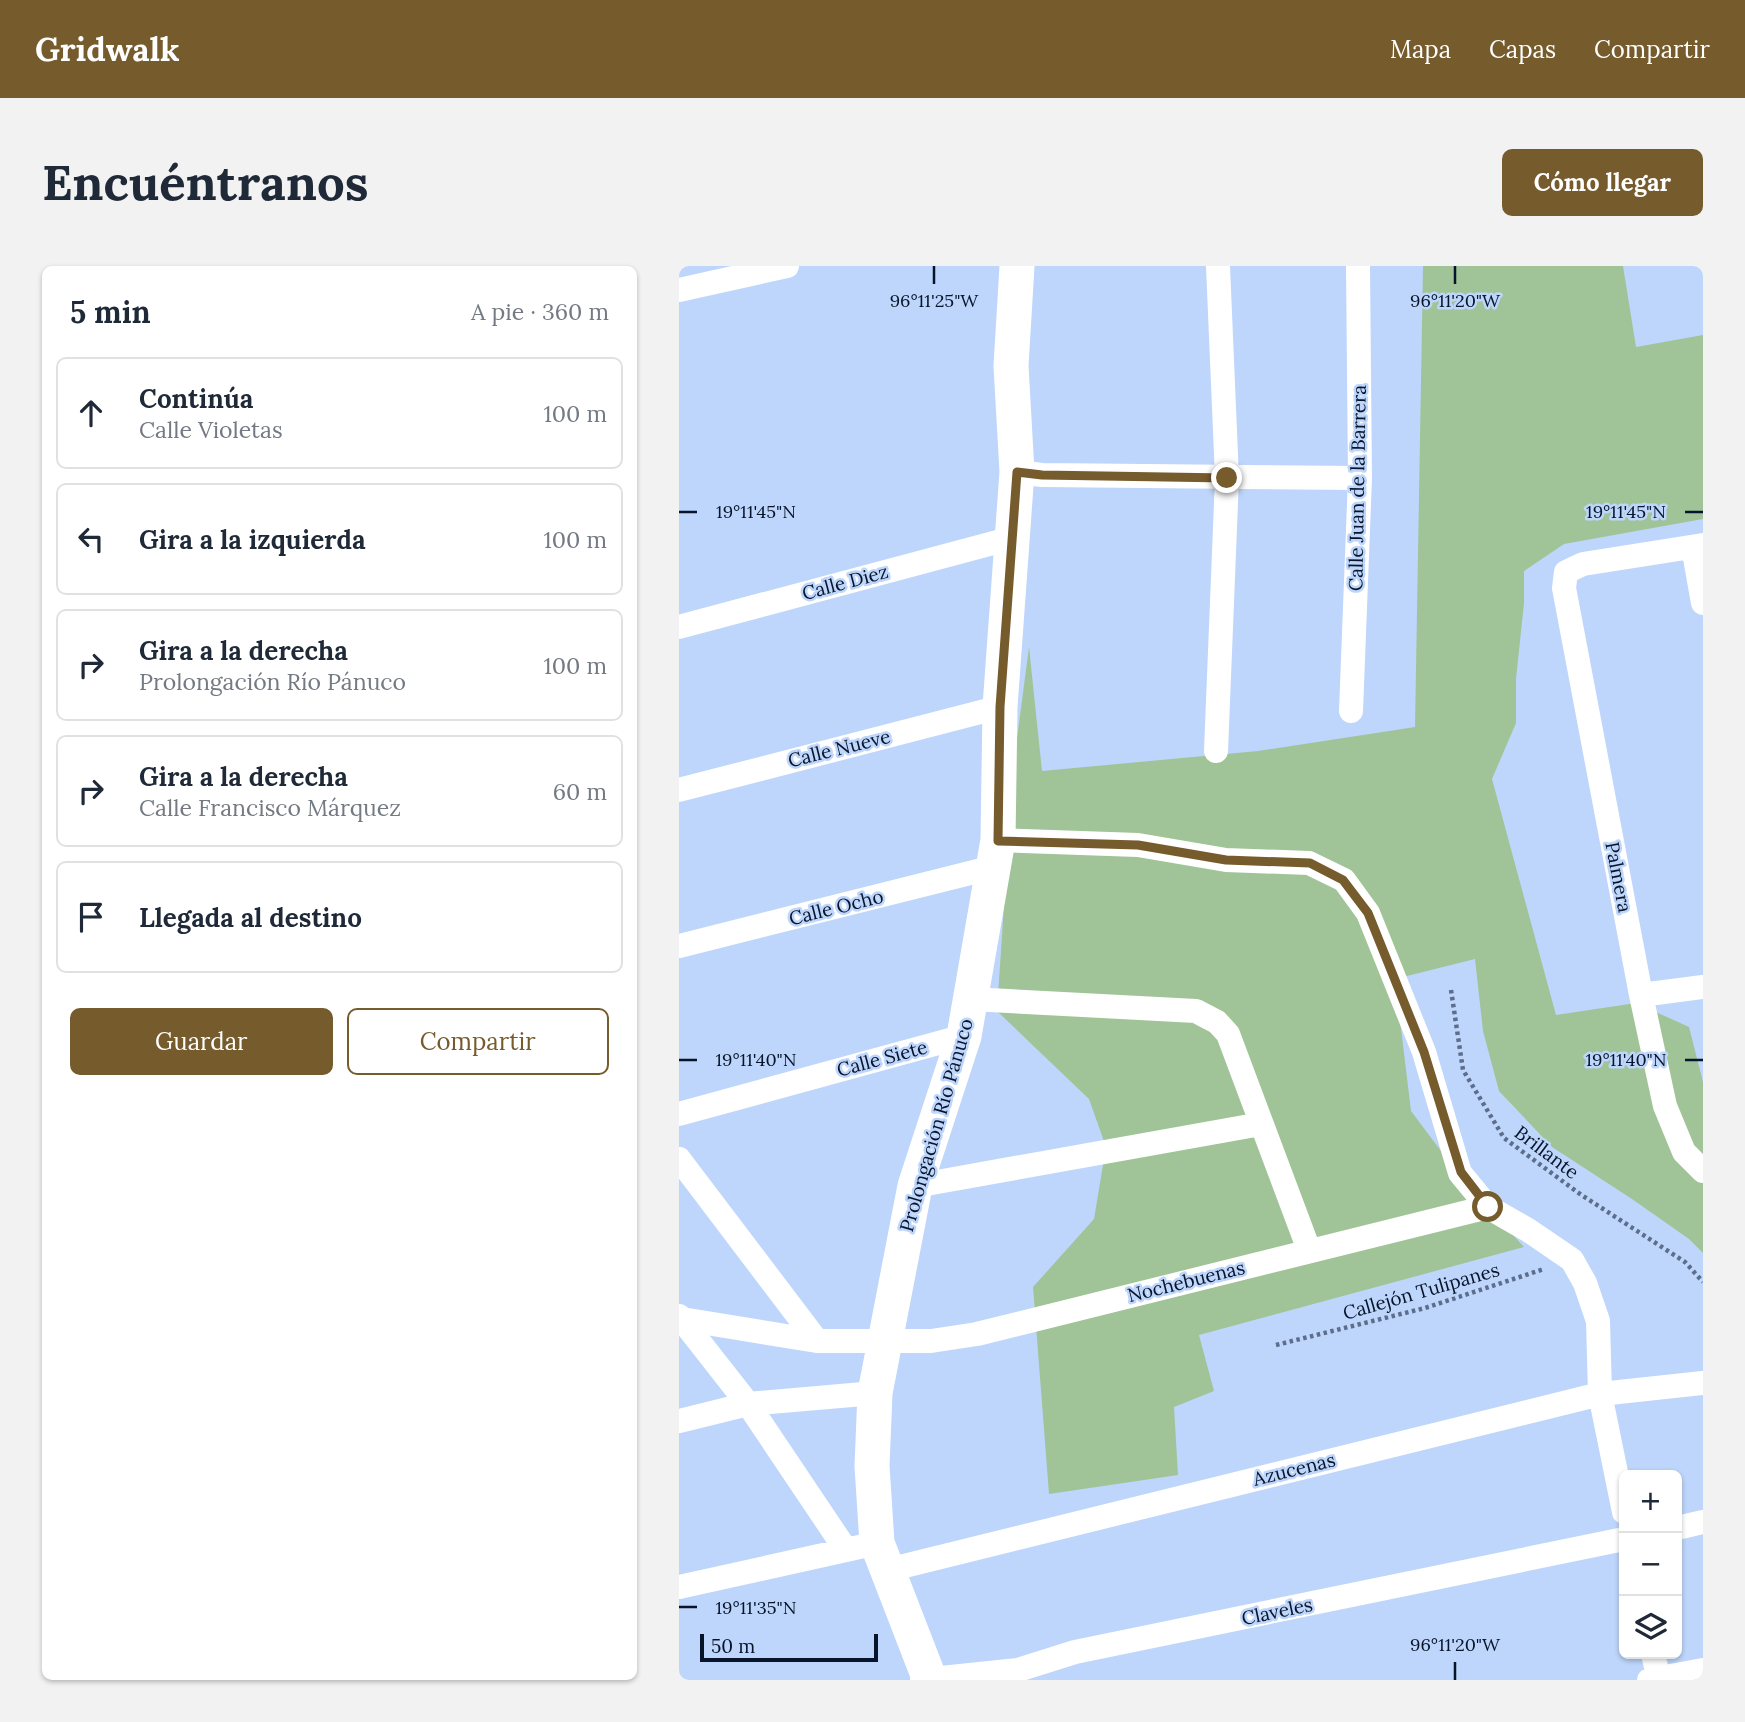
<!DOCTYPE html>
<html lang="es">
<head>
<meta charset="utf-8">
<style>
  body { margin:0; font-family:Lora,serif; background:#f2f2f3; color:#1f2937 }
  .controls { position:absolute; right:21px; bottom:21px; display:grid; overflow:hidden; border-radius:10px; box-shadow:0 2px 5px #0004 }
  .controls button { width:63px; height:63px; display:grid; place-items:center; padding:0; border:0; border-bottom:2px solid #e0e1e3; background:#fff; color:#1f2937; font:35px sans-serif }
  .scale { position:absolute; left:21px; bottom:18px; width:178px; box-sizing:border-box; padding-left:7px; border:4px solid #07142a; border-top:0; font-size:19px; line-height:24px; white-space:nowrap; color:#07142a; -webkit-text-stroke:5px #bed6fb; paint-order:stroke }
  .stop { position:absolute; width:21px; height:21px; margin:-16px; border:5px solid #765b2d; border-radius:50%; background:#fff }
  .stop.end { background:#765b2d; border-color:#fff; box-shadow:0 2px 7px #0008 }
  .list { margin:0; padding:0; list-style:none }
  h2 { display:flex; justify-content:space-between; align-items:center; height:91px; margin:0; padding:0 28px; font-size:30px }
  h2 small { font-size:23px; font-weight:400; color:#747a83 }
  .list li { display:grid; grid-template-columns:46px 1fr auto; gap:21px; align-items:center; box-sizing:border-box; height:112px; margin:0 14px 14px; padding:0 14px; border:2px solid #e0e1e3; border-radius:10px }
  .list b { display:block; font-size:26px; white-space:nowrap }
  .list p { margin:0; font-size:23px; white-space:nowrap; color:#747a83 }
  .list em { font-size:23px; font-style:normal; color:#747a83 }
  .actions { display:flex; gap:14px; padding:21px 28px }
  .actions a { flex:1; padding:16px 0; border:2px solid #765b2d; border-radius:10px; text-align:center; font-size:24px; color:#765b2d }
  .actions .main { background:#765b2d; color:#fff }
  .icon { flex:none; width:38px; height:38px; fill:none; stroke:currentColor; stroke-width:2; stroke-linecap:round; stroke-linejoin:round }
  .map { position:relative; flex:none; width:1024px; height:1414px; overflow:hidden; border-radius:10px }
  header { display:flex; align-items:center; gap:42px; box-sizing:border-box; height:98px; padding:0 35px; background:#765b2d; color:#fff }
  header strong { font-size:33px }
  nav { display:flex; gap:38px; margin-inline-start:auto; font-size:24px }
  .intro { display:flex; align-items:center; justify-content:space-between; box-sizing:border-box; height:168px; padding:0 42px }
  h1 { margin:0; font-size:49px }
  .button { padding:18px 32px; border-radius:10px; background:#765b2d; color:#fff; font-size:24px; font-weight:700 }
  main { display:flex; gap:42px; padding:0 42px }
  aside { flex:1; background:#fff; border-radius:10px; box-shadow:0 2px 5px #0004 }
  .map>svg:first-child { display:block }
</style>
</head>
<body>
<header>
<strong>Gridwalk</strong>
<nav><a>Mapa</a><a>Capas</a><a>Compartir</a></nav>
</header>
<div class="intro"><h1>Encuéntranos</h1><a class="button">Cómo llegar</a></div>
<main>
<aside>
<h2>5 min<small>A pie · 360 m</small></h2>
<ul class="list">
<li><svg class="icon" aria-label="ahead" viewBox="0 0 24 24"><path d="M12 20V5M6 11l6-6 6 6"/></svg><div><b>Continúa</b><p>Calle Violetas</p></div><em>100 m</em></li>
<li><svg class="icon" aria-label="left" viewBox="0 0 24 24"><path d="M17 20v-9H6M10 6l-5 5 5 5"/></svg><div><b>Gira a la izquierda</b></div><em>100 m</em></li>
<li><svg class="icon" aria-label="right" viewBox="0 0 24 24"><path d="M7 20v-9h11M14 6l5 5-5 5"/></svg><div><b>Gira a la derecha</b><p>Prolongación Río Pánuco</p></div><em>100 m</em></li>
<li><svg class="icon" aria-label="right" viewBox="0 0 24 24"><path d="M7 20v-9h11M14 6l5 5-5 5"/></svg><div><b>Gira a la derecha</b><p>Calle Francisco Márquez</p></div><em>60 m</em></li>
<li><svg class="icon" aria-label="arrive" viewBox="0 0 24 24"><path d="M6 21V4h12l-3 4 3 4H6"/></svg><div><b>Llegada al destino</b></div></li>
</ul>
<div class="actions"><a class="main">Guardar</a><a>Compartir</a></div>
</aside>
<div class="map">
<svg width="1024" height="1414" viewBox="0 0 1024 1414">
  <rect width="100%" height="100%" fill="#bed6fb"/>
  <path fill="#a0c497" d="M744,0H944L957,81L1024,69V253L885,278L845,305V337L837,413V457L813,513L877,749L957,737L1010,761L1024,816V987L1010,973L953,933L873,881L820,825L804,765L796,693L716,713L732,845L780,909L845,981L520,1069L535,1125L495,1141L499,1209L370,1228L354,1021L415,953L427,881L410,833L318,745L334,503L350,381L363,505L579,485L736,461Z"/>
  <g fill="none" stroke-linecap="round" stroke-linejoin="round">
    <path stroke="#5c6e8b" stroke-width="4.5" stroke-dasharray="3.5 3.5" stroke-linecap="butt" d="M772,724L784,804L825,872L901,928L1006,996L1024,1016
      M597,1079L746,1042L865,1003"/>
    <path stroke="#fff" stroke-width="24" d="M0,24L108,0
      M338,206L363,209L681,212
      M1024,279L904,298L887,306L885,322L962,729L986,840L1005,886L1024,905
      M1014,281L1024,337
      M0,361L333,272
      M672,445L681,212L679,0
      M537,485L548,212L539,0
      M0,524L321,441
      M319,574L459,579L547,594L630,597L665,614L689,647L745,786L781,907L809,941L849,964L893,994L906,1017L919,1055L921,1128L945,1246
      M0,680L315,601
      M962,729L1024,721
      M291,733L517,745L538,756L549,768L630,984
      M0,848L285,770
      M0,893L138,1075
      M236,920L582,858
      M0,1050L69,1138L167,1284L198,1277
      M3,1053L138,1075H252L298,1068L809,941
      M0,1155L69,1138L196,1127
      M998,1262L1024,1256
      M209,1304L921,1128L1024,1117
      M0,1321L167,1284
      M974,1388L980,1414
      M243,1414L339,1404L396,1386L945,1273
      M970,1414L1024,1404"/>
    <path stroke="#fff" stroke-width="35" d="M251,1414L198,1277L193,1200L196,1127L236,920L285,770L319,574L321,441L338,206L332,100L338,0"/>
  </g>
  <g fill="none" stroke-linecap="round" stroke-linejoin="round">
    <path stroke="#765b2d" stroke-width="9" d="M548,212L363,209L338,206L321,441L319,575L459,579L547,594L631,597L664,614L689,647L745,786L782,906L809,941"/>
  </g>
  <path fill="none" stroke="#07142a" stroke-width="2.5" d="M255,0V18M776,0V18M0,246H18M1006,246H1024M0,794H18M1006,794H1024M0,1341H18M776,1396V1414"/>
  <g text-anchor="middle" stroke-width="5" stroke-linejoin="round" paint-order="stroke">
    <g font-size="19" fill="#07142a" stroke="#bed6fb">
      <text transform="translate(678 222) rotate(-89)" y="7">Calle Juan de la Barrera</text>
      <text transform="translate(166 316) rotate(-15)" y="7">Calle Diez</text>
      <text transform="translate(160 482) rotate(-14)" y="7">Calle Nueve</text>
      <text transform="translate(940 611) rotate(79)" y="7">Palmera</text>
      <text transform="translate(157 641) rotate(-14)" y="7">Calle Ocho</text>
      <text transform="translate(203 792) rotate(-15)" y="7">Calle Siete</text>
      <text transform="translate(257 859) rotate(-74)" y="7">Prolongación Río Pánuco</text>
      <text transform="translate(868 886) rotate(37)" y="7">Brillante</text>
      <text transform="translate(507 1015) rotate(-14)" y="7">Nochebuenas</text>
      <text transform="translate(742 1025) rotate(-16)" y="7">Callejón Tulipanes</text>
      <text transform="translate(615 1203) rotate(-14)" y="7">Azucenas</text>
      <text transform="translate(598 1345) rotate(-12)" y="7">Claveles</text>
    </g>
  </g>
  <g font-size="18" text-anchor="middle" fill="#07142a" stroke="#bed6fb" stroke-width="5" stroke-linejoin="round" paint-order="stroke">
    <text x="255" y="41">96°11'25"W</text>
    <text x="776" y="41">96°11'20"W</text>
    <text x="77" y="252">19°11'45"N</text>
    <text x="947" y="252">19°11'45"N</text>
    <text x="77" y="800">19°11'40"N</text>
    <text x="947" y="800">19°11'40"N</text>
    <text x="77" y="1348">19°11'35"N</text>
    <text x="776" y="1385">96°11'20"W</text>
  </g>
</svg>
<div class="controls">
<button>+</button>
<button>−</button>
<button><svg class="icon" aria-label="layers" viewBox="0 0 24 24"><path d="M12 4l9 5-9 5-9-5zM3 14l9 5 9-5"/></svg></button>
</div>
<div class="scale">50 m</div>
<div class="stop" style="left:809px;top:941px"></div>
<div class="stop end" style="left:548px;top:212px"></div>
</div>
</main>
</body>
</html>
